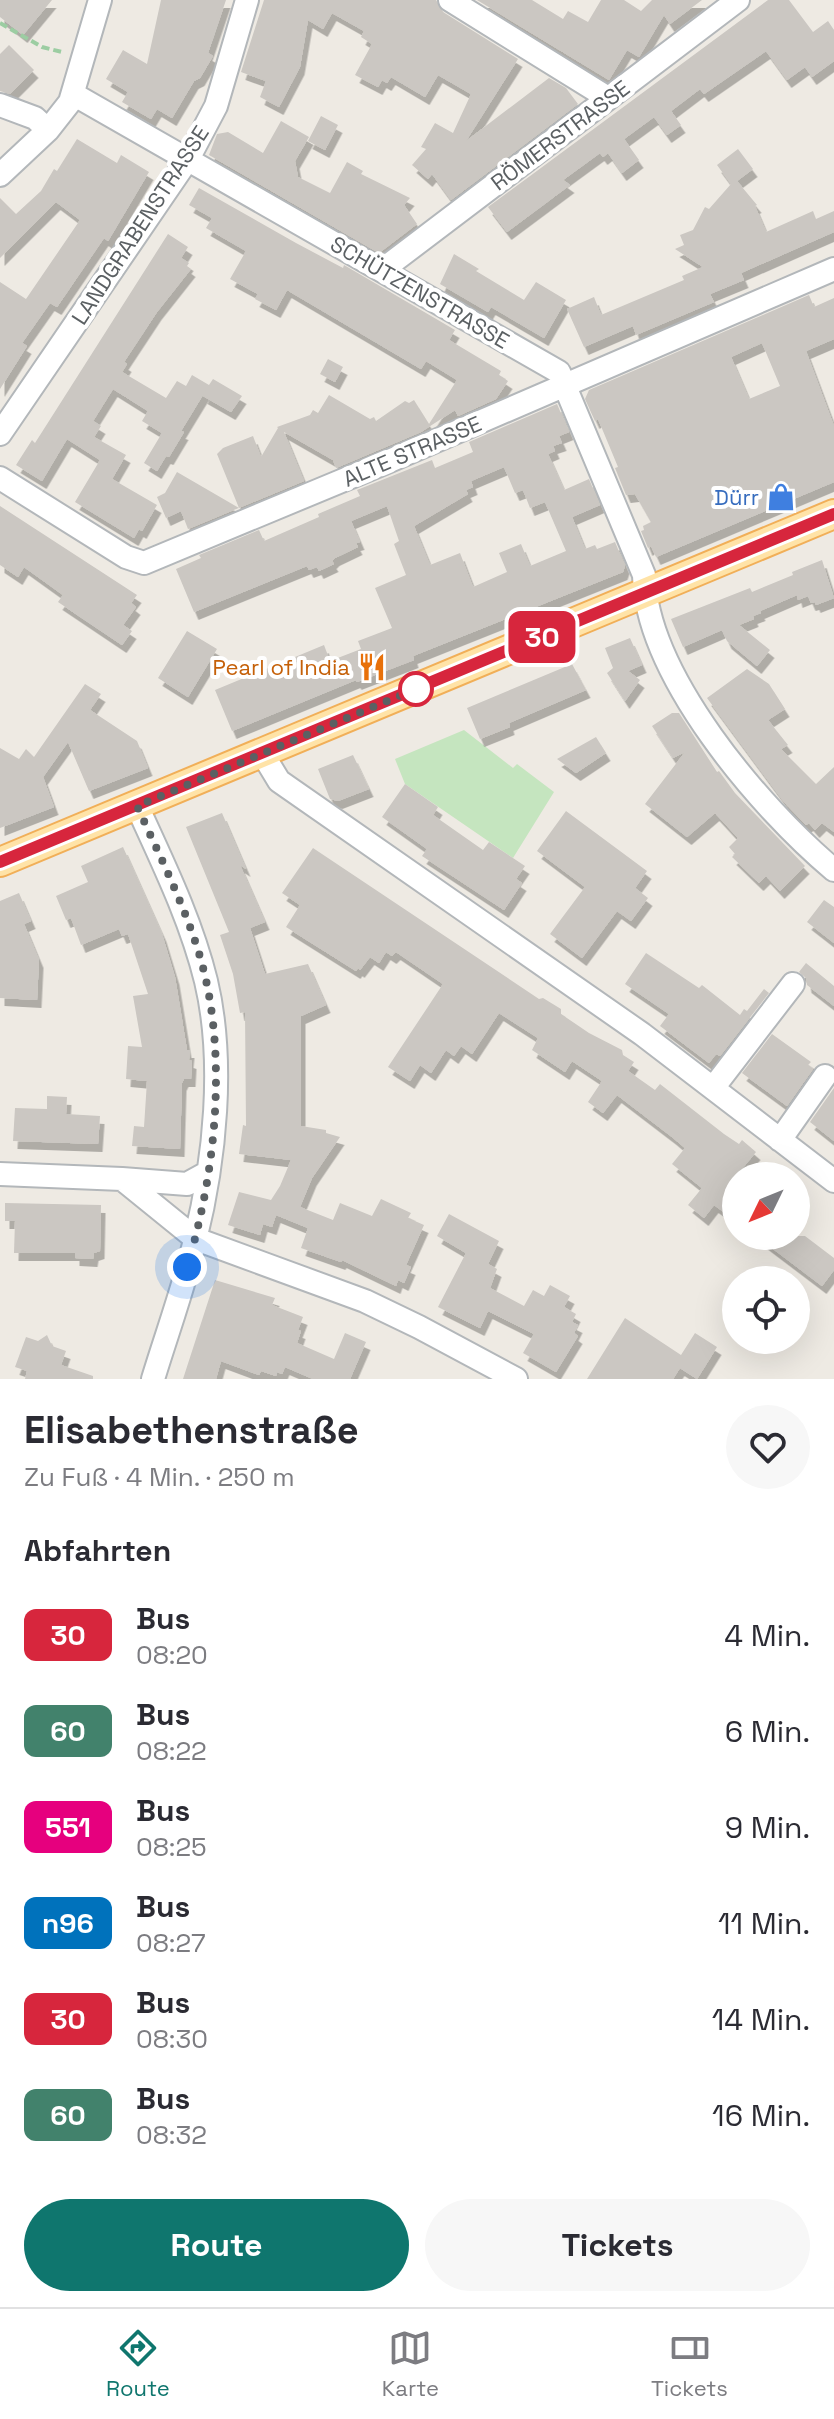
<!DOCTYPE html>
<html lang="de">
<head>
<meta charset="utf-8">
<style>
  body { margin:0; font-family:"Space Grotesk",sans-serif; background:#f7f7f7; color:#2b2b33; height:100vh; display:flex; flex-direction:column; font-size:30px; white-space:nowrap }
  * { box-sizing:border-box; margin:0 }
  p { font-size:26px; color:#7c7c81 }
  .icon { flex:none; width:44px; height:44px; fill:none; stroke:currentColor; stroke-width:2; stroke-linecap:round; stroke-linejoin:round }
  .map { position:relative; height:1379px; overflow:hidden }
  .details { display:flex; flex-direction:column; background:#fff; flex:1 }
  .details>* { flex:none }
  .badge { padding:0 16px; border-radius:12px; font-size:28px; line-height:52px }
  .needle { width:52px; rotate:227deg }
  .buttons { position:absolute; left:722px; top:1162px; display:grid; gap:16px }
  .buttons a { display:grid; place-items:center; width:88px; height:88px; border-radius:50%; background:#fff; box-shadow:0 8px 32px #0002; font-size:40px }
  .you { position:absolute; width:40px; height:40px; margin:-20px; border:6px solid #fff; border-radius:50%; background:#1a73e8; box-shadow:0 0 0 12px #1a73e833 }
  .map>.badge { position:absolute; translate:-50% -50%; box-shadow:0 0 0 4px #fff }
  h2 { padding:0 24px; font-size:30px; line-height:72px }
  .round { display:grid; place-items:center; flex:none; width:84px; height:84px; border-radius:42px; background:#f7f7f7 }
  .overview { display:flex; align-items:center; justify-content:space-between; height:136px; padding:0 24px }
  h1 { font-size:38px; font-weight:700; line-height:60px }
  .action { display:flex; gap:16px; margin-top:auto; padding:16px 24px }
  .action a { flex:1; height:92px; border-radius:48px; background:#0f766e; color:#fff; font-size:32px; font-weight:700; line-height:92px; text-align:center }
  .action a+a { background:#f7f7f7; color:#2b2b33 }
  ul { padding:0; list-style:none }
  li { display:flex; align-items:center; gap:24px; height:96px; padding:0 24px }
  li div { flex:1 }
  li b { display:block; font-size:30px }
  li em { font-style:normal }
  li .badge { min-width:88px; font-weight:700; text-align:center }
  .tab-bar { display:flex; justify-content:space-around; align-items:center; height:112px; border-top:2px solid #e1e1e2; background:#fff; font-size:22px; color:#7c7c81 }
  .tab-bar a { display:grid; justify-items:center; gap:4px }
  .tab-bar .active { color:#0f766e }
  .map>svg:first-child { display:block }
  .green { fill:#c5e5bf }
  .building { fill:#cbc7c2; fill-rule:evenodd; filter:url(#shadow) }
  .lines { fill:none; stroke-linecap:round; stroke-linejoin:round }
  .minor-casing { stroke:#b3b7ba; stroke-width:26 }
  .major-casing { stroke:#f1af58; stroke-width:32 }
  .path { stroke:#9ccda2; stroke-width:4; stroke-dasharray:8 4; stroke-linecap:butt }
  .minor { stroke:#fff; stroke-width:22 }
  .major { stroke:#ffe3a7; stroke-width:28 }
  .line-casing { stroke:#fff; stroke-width:18 }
  .line { stroke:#d7263d; stroke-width:12 }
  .walk { stroke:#5b6063; stroke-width:8; stroke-dasharray:0 14.4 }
  .stop-dot { fill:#fff; stroke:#d7263d; stroke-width:4 }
  .labels { text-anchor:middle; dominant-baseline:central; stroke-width:8; stroke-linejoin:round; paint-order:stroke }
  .street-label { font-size:22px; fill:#5b6063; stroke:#fff }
  .shop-label { font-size:22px; fill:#366cbe; stroke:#fff; text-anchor:end }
  .food-label { font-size:22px; fill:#c56008; stroke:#fff; text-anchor:end }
</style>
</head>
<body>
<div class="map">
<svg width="834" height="1379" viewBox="0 0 834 1379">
  <defs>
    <filter id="shadow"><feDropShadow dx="4.5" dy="8" stdDeviation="0" flood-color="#0004"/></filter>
  </defs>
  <rect width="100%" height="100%" fill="#eeeae3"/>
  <path class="green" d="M464,730L513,768L517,764L554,792L513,858L405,784L395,759Z"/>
  <path class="building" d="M0,0H52L23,35L0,17Z
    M161,0H226L208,53L213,56L200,78L194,81L172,118L157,109L151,119L122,102L128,92L106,79L123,50L147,64Z
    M264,0H436L443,12L518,59L466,141L549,78L566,88L578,104L451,200L432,174L428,179L412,165L426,149L421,147L435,123L453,133L471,94L438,75L425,97L391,77L387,83L382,80L378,87L355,75L372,44L361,37L364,31L332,13L323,29L308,20L300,67L279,107L260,97L266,81L241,72Z
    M477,0H532L563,19L568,11L588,22L601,0H624L641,11L652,0H702L670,24L664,15L639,57L627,50L609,80Z
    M768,0H789L813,32L828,21L834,30V61L812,77L805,67L787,80L766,51L704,94L700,89L671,111L681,125L667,135L654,117L624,139L639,160L622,173L608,153L603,157L600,153L563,180L570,185L507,232L488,207Z
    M9,45L34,70L10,94L0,91V54Z
    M321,116L338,125L325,150L308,141Z
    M281,121L309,137L295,161L298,177L330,193L347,162L363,171L361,174L410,198L404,205L417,224L379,253L209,155L217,134L228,132L263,153Z
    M77,139L117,163L121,155L149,172L108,241L104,238L57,307L50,303L22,343L27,346L0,389V282L26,299L80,220L56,202L0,258V198L16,214L41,191L54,169L57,171Z
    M738,149L753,169L737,181L757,205L755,206L766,232L813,211L816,219L834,211V232L741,273L744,280L710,294L714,302L636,335L633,326L584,347L567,309L594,297L601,315L684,280L682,276L703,267L675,249L684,245L680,235L693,230L705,207L709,209L731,184L717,165Z
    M199,188L296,243L343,268L344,265L455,330L449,340L501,371L499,375L508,381L496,399L458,416L455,410L421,432L336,468L333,460L284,432L304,481L188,529L181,511L166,518L157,497L165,493L177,472L239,508L217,454L223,448L253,436L261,457L278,428L277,427L310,415L313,410L318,413L329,395L370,419L374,417L376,421L405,401L409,403L414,400L429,424L457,380L426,361L421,369L287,290L276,310L255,299L258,294L230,279L246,251L206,228L212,218L189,205Z
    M168,234L188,247L181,258L189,263L187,266L191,269L157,312L124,362L127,364L122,372L166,398L177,381L186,386L192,375L209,385L213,379L242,396L231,412L203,396L206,390L181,431L184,432L169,457L166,456L157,471L144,463L162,433L142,421L148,411L113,389L93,421L101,426L94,437L126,455L112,479L157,505L142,531L139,529L134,538L75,502L100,460L67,439L42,481L16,465L32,440L35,443Z
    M454,254L479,269L476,271L524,300L536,282L566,300L544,338L491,307L488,312L440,284Z
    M809,295L814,307L834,298V339L806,351L834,426V482L656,557L651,546L648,548L641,531L644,530L643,526L651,522L635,494L626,495L615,468L618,467L598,419L595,421L585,399L589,390ZM762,343L780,386L749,399L731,357Z
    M328,359L343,367L335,382L320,374Z
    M557,404L569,432L559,436L562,443L553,446L555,451L548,454L564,490L589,479L600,505L572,517L585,549L595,545L597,549L615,542L625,566L623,572L413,656L414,660L357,682L356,680L232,731L215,690L324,645L330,661L361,649L358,641L392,628L375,588L406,575L394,544L399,541L387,506L351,521L360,542L356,543L358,547L335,558L332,561L334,564L319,571L317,567L309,570L307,566L194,612L176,569L201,558L199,555L259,530L264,541L319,517L318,514L360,496L357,490L432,460L435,468L473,452L469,442ZM504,467L515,493L523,490L530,508L545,502L566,551L530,566L521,544L499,553L507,572L473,587L460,553L430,565L414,526L468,494L466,490L473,487L471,481Z
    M0,506L137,595L131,603L136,607L123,625L132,631L122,645L58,602L63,595L24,567L18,577L0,565Z
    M822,560L834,598L816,605L815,602L811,603L808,596L798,600L797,595L760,611L761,613L753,616L754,619L739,625L770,650L757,666L727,641L722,630L683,647L671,619L750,588L752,592L793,575L792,572Z
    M187,631L217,649L188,697L158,678Z
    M630,638L642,665L628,671L640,680L625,701L607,673L613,668L605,648Z
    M572,664L586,690L509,723L510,727L480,739L467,708Z
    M747,669L769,684L785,709L768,720L788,745L781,749L816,784L834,767V832L822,823L815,830L809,823L806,825L784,802L707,698Z
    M85,684L101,694L90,710L137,741L148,768L89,791L68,742L43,777L54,807L0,828V748L19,759L26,749L34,757Z
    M672,713H679L717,772L719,771L735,793L805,866L780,891L766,876L759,883L732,857L735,854L729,847L738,838L715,813L687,837L645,804L685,752L673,758L652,726Z
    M596,737L606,753L576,773L557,759Z
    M353,755L369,789L338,801L330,799L318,769Z
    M405,784L438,807L433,815L483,850L489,842L525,866L516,879L522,883L504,910L422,856L427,849L382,817Z
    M566,811L647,871L635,888L648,898L631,921L617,911L582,958L550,934L585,887L537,851Z
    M222,813L246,869L240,865L265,922L250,928L265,974L308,964L326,1005L301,1016V1126L326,1130V1133L340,1137L312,1178L300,1207L333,1220L340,1203L372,1216L381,1199L411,1213L408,1218L424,1225L406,1265L411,1267L404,1283L398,1280L396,1286L342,1260L341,1262L301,1248L308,1228L276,1215L272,1227L263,1224L260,1235L228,1225L239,1192L271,1200L280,1186L291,1160L239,1154L243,1125L246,1126L245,1012L240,1013L233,974L220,935L229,932L186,827Z
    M123,847L162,934L175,977L187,1050H190L189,1060L192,1061L191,1079H184L182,1083L180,1149L132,1146L134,1126L144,1127L147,1081L126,1079L128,1046L142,1047L133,996L148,994L128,934L122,936L119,929L81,945L71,918L66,920L56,896L88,882L81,866Z
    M313,848L539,999L543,998L561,1009V1014L589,1033L622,1050L623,1055L634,1062L628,1071L655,1090L660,1084L724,1134L739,1144L742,1140L756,1152L736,1176V1221L714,1205L704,1218L688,1205L702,1188L672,1164L685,1148L672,1137L617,1095L603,1113L588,1102L602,1081L572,1061L565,1072L532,1050L538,1038L499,1013L472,1054L461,1046L454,1056L446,1050L431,1073L420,1065L410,1081L388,1067L443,984L396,952L392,956L386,952L379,963L370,957L360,970L358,968L356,971L286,927L300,905L282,893Z
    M19,893L31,921L24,924L39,960L37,1000L0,998V901Z
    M824,900L834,907V943L807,922Z
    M646,953L699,988L702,985L740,1015L744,1009L747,1011L764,989L769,993L720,1056L716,1054L709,1063L660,1026L669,1014L625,984Z
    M806,963L834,986V1006L807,985L806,978L799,972Z
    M772,1034L811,1062L808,1065L813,1069L787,1106L742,1073Z
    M834,1088V1141L810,1122Z
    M47,1096L67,1097L66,1114L100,1116L98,1144L13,1141L15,1108L47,1109Z
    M5,1203L101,1205L100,1251L94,1253L93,1259L75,1258V1253H14L15,1221H5Z
    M449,1214L499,1241L488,1264L497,1269L490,1288L524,1306L533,1290L544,1296L550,1285L570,1296L564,1307L576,1314L572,1322L578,1325L574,1333L578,1336L556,1372L523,1353L534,1334L488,1311L480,1328L438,1307L466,1253L437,1236Z
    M756,1236H805L834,1258V1270L822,1286Z
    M215,1280L275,1298L272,1305L303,1317L298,1330L301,1331L297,1343L334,1359L345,1333L366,1342L350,1379H313L285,1367L282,1374L277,1372L276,1376L261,1371L259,1375L221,1361L216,1379H183Z
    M625,1318L681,1355L695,1333L717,1347L697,1379L680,1368L673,1379H587Z
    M47,1335L52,1346L66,1351L61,1365L93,1376V1379H25L27,1371L15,1367L26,1337L38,1341Z"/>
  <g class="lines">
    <defs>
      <path id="minor" d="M450,0L608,98
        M73,94L559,372L644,575C646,675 760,808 834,870
        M0,105L35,118L48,130
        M0,175L48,130L70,102L100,0
        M382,270L738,0
        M0,434L188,159L216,106L247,0
        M0,478L126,557L144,563L387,462L834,269
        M262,753L279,781L642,1034L834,1181
        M137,806C163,863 191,920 206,981C225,1061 215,1160 195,1240C184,1287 167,1333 153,1379
        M713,1088L793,984
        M780,1140L825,1076
        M0,1174L122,1179L196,1239L365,1301L419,1327L516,1379
        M122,1179L187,1184L207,1173"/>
      <path id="major" d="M0,862L834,514"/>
    </defs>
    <use href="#minor" class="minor-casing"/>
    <use href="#major" class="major-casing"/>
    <path class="path" d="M0,23L42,47L62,52"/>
    <use href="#minor" class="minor"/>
    <use href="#major" class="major"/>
  </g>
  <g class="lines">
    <defs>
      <path id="line" d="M0,862L834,514"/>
    </defs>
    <use href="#line" class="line-casing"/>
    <use href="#line" class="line"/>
    <path class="walk" d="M187,1267C217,1169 229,1045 197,947C181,898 158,852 137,806L416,689"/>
  </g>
  <defs>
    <symbol id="shop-bare" viewBox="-9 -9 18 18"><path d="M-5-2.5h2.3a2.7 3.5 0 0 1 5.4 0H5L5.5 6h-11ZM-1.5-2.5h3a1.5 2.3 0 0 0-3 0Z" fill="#3f7fe0" stroke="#fff" stroke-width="2.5" paint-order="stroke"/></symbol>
    <symbol id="restaurant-bare" viewBox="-9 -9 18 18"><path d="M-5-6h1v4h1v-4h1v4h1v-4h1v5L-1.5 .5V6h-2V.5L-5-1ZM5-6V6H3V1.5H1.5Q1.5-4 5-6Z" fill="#e8710a" stroke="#fff" stroke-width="2.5" paint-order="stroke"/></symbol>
  </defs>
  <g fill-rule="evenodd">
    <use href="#shop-bare" x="761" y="477" width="40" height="40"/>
    <use href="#restaurant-bare" x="352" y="647" width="40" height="40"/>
  </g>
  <circle class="stop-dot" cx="416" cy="689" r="16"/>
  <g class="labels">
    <g class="street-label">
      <text transform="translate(560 135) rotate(-37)">RÖMERSTRASSE</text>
      <text transform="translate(140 225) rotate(-57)">LANDGRABENSTRASSE</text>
      <text transform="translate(420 292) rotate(30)">SCHÜTZENSTRASSE</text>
      <text transform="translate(412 451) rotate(-23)">ALTE STRASSE</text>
    </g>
    <g class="shop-label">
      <text x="759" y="497">Dürr</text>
    </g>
    <g class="food-label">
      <text x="350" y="667">Pearl of India</text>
    </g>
  </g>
</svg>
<div class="buttons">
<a><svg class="needle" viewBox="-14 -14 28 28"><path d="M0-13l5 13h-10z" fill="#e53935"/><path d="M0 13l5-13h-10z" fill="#7c7c81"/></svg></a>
<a><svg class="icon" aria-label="locate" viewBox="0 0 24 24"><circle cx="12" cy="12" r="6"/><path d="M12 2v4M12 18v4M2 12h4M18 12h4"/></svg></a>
</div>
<div class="you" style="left:187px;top:1267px"></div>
<b class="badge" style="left:542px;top:637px;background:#d7263d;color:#fff">30</b>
</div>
<section class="details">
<div class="overview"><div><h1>Elisabethenstraße</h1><p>Zu Fuß · 4 Min. · 250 m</p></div><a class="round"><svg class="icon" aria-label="heart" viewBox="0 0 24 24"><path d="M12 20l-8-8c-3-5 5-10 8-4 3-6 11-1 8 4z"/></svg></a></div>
<h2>Abfahrten</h2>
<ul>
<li><span class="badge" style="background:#d7263d;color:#fff">30</span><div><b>Bus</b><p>08:20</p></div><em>4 Min.</em></li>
<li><span class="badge" style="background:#42826c;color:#fff">60</span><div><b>Bus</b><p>08:22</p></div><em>6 Min.</em></li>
<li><span class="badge" style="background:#e6007e;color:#fff">551</span><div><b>Bus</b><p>08:25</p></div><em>9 Min.</em></li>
<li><span class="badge" style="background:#0072bc;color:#fff">n96</span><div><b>Bus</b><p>08:27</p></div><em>11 Min.</em></li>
<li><span class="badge" style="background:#d7263d;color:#fff">30</span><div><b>Bus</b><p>08:30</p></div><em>14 Min.</em></li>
<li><span class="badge" style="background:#42826c;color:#fff">60</span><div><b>Bus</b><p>08:32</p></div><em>16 Min.</em></li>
</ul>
<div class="action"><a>Route</a><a>Tickets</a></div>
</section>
<nav class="tab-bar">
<a class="active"><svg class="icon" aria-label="directions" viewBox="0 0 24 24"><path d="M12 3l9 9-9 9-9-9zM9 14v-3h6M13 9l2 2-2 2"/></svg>Route</a>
<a><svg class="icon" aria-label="map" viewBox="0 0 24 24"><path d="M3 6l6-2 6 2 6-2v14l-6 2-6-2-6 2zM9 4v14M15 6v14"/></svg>Karte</a>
<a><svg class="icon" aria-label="tickets" viewBox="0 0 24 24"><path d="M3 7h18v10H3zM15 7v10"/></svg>Tickets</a>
</nav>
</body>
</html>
